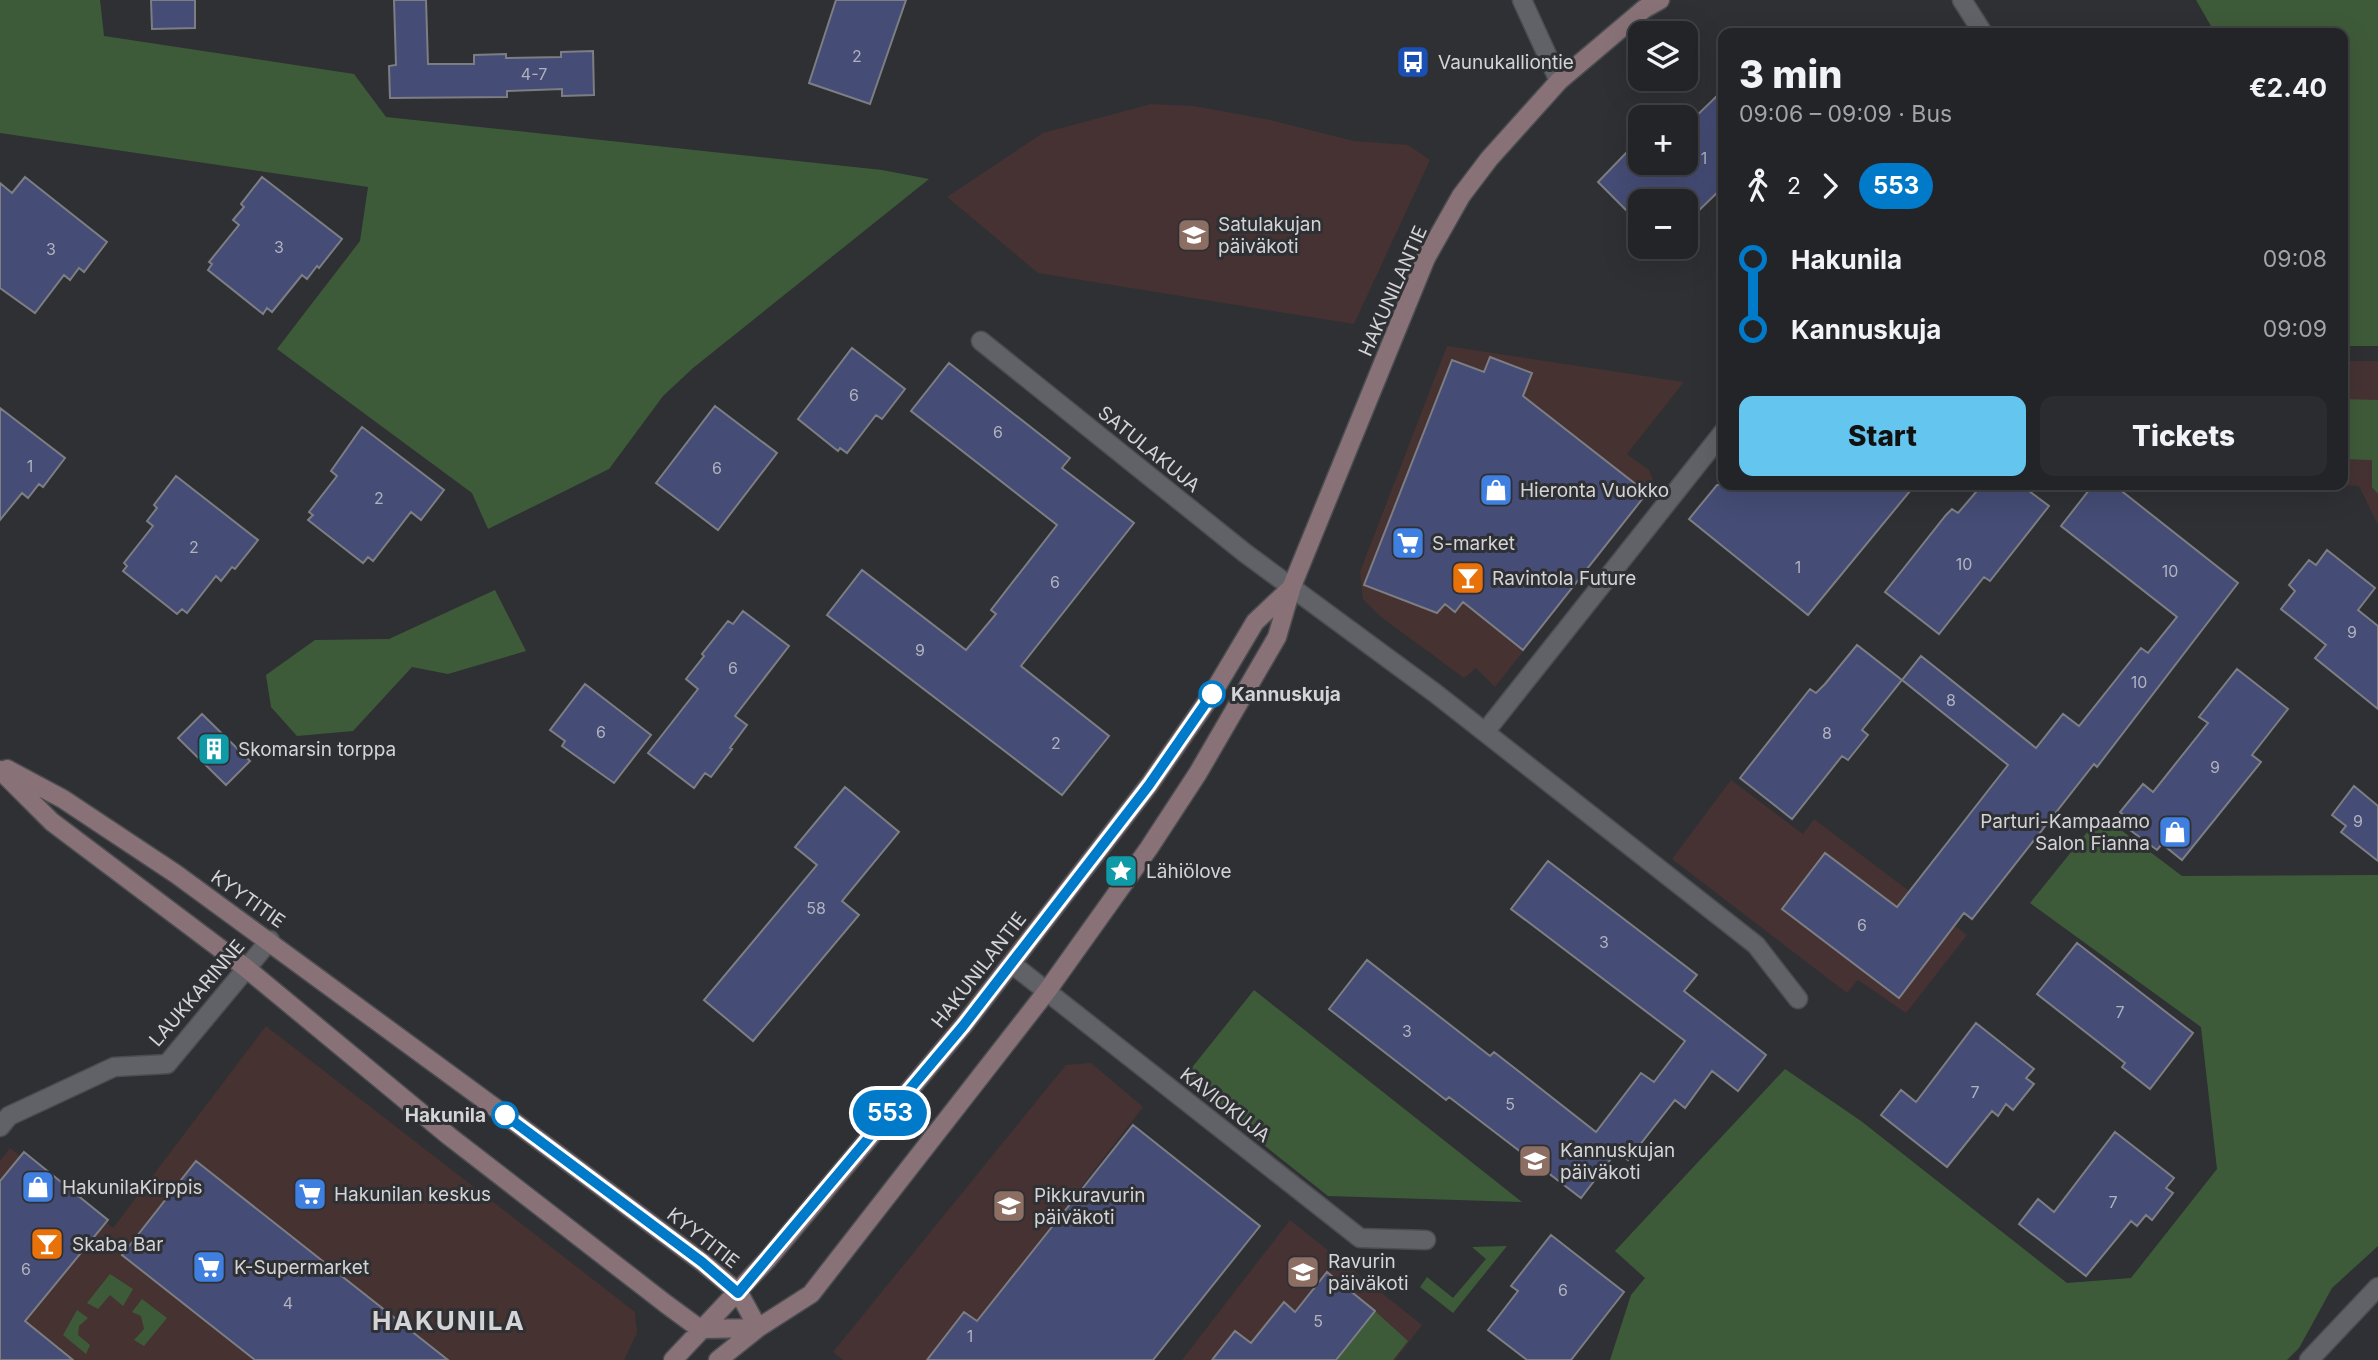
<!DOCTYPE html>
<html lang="en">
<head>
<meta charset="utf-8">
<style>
  body { margin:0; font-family:Inter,sans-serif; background:#2b2c2f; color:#f1f3f6; height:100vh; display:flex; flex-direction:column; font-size:26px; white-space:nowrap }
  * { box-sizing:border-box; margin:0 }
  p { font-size:23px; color:#a3a4a7 }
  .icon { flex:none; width:38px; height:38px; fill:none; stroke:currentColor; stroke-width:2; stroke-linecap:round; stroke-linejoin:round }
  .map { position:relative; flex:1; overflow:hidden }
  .sheet { position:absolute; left:1718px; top:28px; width:630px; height:462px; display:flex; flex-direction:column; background:#232427; border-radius:14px; box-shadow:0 7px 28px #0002,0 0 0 2px #404144 }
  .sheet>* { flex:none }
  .badge { padding:0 14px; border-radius:23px; font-size:24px; line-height:46px }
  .tools { position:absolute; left:1628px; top:21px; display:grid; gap:14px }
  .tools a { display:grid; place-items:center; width:70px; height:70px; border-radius:14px; background:#232427; box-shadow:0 7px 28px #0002,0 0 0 2px #404144; font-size:35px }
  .map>.badge { position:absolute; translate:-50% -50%; box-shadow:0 0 0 4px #fff }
  .legs { display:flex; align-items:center; gap:10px; height:77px; padding:0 21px; font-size:23px }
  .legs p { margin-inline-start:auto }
  .headline { display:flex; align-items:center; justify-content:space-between; height:119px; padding:0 21px }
  h1 { font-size:38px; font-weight:800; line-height:52px }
  .button { display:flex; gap:14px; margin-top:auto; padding:14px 21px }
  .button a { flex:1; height:80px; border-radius:14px; background:#64c5ee; color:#111; font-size:28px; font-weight:800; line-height:80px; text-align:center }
  .button a+a { background:#2b2c2f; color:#f1f3f6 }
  ul { padding:0 21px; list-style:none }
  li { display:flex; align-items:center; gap:24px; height:70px; font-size:26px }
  li i { display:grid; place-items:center; width:10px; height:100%; margin:0 9px; background:currentColor }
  li i::after { content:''; width:18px; height:18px; margin:-9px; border:5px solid; border-radius:50%; background:#232427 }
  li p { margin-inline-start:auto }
  li:first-child i { background:linear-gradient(#0000 50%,currentColor 0) }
  li:last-child i { background:linear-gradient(currentColor 50%,#0000 0) }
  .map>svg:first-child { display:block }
  .commercial { fill:#463230 }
  .education { fill:#463232 }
  .green { fill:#3e5b39 }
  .building { fill:#454c75; stroke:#7d7e83; stroke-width:2 }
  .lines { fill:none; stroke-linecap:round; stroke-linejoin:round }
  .street-casing { stroke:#4c4d50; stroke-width:21 }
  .secondary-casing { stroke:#4c4d50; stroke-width:21 }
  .street { stroke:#616267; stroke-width:18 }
  .secondary { stroke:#887278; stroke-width:18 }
  .line-1-casing { stroke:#fff; stroke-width:16 }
  .line-1 { stroke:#007ac9; stroke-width:10 }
  .stop-1-dot { fill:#fff; stroke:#007ac9; stroke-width:3.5 }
  .labels { text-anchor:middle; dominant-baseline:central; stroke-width:6; stroke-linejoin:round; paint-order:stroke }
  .number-label { font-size:16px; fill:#b0b2be }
  .poi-label { font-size:19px; fill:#d4d4d7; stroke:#2f3034; text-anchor:start }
  .street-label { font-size:19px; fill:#d4d4d7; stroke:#2f3034 }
  .stop-label { font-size:19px; font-weight:bold; fill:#d4d4d7; stroke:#2f3034; text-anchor:start }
  .district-label { font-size:26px; font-weight:bold; letter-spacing:2px; fill:#d4d4d7; stroke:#2f3034 }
</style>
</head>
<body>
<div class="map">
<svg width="2378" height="1360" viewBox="0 0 2378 1360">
  <rect width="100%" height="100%" fill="#2f3034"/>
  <path class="commercial" d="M1447,346L1684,382L1627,454L1649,470L1655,485L1495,687L1476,668L1464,678L1381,617L1363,599L1360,572Z
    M266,1026L635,1312L637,1333L624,1360H0V1161L10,1148L113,1228Z"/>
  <path class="education" d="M1151,104L1194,106L1270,120L1354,141L1408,145L1430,160L1354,324L1038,273L947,197L1043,133Z
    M2343,361H2378V525L2359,486L2343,485Z
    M1731,780L1803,834L1814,819L1967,935L1906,1013L1858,980L1847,993L1672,859Z
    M1091,1063L1143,1107L991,1304L1060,1360H843L833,1352L1066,1065Z
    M1290,1220L1422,1325L1395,1360H1182Z"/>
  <path class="green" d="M0,0H100L104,36L354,74L386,117L882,170L929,179L693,368L663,396L609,469L488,529L472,493L277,349L360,241L368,187L0,133Z
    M2196,0H2378V346H2343V33H2215Z
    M2343,399L2378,400V494L2372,487V460L2343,459Z
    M495,590L526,651L448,674L412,667L353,731L297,736L271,707L266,675L315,640L389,639Z
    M2101,815L2182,876L2378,875V1246L2332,1288L2299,1348L2287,1360H1610L1631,1295L1645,1278L1615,1251L1785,1069L1861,1121L2067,1283L2131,1278L2217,1169L2201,1027L2030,903Z
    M1254,990L1522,1202L1328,1196L1182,1080Z
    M1507,1246L1453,1313L1420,1287L1427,1277L1453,1298L1486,1259L1472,1247Z
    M110,1274L133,1289L123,1306L110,1295L98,1309L87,1303Z
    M142,1299L167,1318L144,1346L134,1340L144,1329L141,1316L132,1312Z
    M77,1310L88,1318L79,1326L78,1335L90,1345L86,1354L63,1335Z
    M1375,1311L1408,1341L1393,1360H1337Z"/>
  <path class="building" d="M151,0H195V28L152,29Z
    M394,0H426L428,64H474V55L506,54V58L561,57V52L593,51L594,95L562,96V89L507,91V97L390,98L389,66L396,65Z
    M836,0H906L870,104L809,83Z
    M1724,89V186L1685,224V201H1640V224L1598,182L1627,152L1637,163H1685V127Z
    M25,177L107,242L84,272L79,268L70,280L64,275L35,313L0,288V183L12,193Z
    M262,177L342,239L319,268L317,266L307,279L302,275L272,312L267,308L263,314L208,270L212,264L209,262L239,225L233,220L244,207L241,204Z
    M852,348L905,389L882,419L876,415L847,453L840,448L838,451L798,419Z
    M1490,357L1532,373L1523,396L1647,493L1523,650L1463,602L1455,612L1445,604L1437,613L1364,585L1452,360L1484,372Z
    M949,363L1070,458L1062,468L1134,523L1021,666L1109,736L1062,795L827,615L862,570L966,650L996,614L991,610L1057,525L911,411Z
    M715,406L777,453L718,530L656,483Z
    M0,408L65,458L43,487L39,484L28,498L22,493L0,520Z
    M362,427L444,490L421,520L411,512L373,561L368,557L363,563L308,520L313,515L309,512L337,476L331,471Z
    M176,476L258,540L235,569L232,567L221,581L216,576L187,613L182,609L177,614L123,571L127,566L124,563L153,526L147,521L157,508L154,505Z
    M1717,485H1915L1808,615L1689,519Z
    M1982,485H2021L2049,506L1990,581L1984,577L1939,634L1885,592L1946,515L1952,509L1958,513Z
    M2093,485H2114L2238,583L2097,767L2094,764L1972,919L1964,913L1899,998L1782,909L1825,853L1897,907L2008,765L1902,680L1862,730L1868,735L1848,760L1842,756L1792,819L1740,778L1810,689L1816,693L1825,684L1857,645L1902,680L1921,656L2036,748L2063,714L2079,726L2141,648L2148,653L2177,617L2061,526Z
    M2327,550L2375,588L2358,610L2378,626V709L2315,658L2326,645L2281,609L2295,591L2289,585L2309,560L2316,565Z
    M743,611L789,646L735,716L747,725L730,748L732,749L711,777L705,773L694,788L648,753L698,689L686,679L704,656L702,654L728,621L733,624Z
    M2237,669L2288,709L2252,755L2261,762L2182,860L2162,844L2157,850L2130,830L2135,824L2120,812L2143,784L2153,792L2208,723L2199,717Z
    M585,684L651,735L614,783L562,746L565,741L550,730Z
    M202,714L250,761L226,785L178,738Z
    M2354,786L2378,806V861L2341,832L2346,826L2332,815Z
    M845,787L899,832L842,901L859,915L753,1041L704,1000L817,865L795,847Z
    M1548,861L1697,975L1684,991L1766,1055L1738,1091L1712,1071L1685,1108L1675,1100L1628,1160L1617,1151L1581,1198L1449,1097L1446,1100L1329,1009L1367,960L1490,1056L1494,1052L1596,1132L1641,1073L1654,1082L1685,1041L1511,909Z
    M2077,943L2193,1033L2150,1089L2122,1067L2125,1063L2037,994Z
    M1976,1023L2034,1069L2026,1078L2034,1084L2013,1110L2006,1104L1998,1116L1992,1111L1947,1167L1881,1115L1901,1090L1916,1102Z
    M1133,1125L1260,1226L1153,1360H927L964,1312L977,1321Z
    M2115,1132L2174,1178L2166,1188L2173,1193L2152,1220L2146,1215L2137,1226L2131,1221L2086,1276L2019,1224L2038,1199L2054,1212Z
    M24,1152L108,1220L25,1321L73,1360H0V1181Z
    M196,1161L448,1360H255L122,1255Z
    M1551,1235L1624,1292L1571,1360H1527L1488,1330L1518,1291L1511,1286Z
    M1327,1272L1375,1311L1336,1360H1212L1235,1331L1251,1343L1284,1302L1295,1312Z"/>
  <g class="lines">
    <defs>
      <path id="street" d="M1522,0L1559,81
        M1962,0L1983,33
        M981,341L1245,553L1435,693L1756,945L1798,999
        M1485,732L1724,431
        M1012,964L1360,1238L1426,1240
        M0,1127L9,1116L114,1067L167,1064L270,940
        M2309,1360L2378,1287"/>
      <path id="secondary" d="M7,769L63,799L176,874L505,1115L702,1262L739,1293L758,1328
        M0,770L52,822L246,968L449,1136L666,1304L700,1329L758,1328
        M673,1360L768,1259L963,1026L1149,785L1211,696L1255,622L1290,589
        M718,1360L758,1328L811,1294L1047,991L1149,848L1198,773L1277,637L1292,586L1426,258L1461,196L1489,159L1559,81L1644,9L1660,0"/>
    </defs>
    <use href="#street" class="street-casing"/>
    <use href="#secondary" class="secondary-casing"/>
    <use href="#street" class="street"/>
    <use href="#secondary" class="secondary"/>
  </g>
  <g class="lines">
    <defs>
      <path id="line-1" d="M505,1115L702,1262L738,1293L963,1026L1149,785L1212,694"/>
    </defs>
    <use href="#line-1" class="line-1-casing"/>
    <use href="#line-1" class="line-1"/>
  </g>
  <defs>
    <symbol id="bus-square" viewBox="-11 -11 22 22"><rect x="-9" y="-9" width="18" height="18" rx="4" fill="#1a4fb4" stroke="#2f3034"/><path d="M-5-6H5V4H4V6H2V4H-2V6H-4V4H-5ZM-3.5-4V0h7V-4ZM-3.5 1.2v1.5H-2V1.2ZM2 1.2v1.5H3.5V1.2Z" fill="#fff"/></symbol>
    <symbol id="school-square" viewBox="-11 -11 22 22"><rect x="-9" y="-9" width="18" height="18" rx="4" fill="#8d6e63" stroke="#2f3034"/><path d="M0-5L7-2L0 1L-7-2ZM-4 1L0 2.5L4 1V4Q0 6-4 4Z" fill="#fff"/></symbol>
    <symbol id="shop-square" viewBox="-11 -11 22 22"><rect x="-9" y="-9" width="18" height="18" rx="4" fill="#3f7fe0" stroke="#2f3034"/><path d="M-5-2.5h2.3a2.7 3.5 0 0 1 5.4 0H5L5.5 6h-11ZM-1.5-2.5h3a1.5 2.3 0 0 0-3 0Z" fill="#fff"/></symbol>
    <symbol id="supermarket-square" viewBox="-11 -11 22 22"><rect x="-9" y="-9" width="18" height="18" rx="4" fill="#3f7fe0" stroke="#2f3034"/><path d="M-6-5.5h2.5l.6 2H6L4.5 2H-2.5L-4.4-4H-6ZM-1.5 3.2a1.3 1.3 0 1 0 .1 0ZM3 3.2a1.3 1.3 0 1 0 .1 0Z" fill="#fff"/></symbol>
    <symbol id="bar-square" viewBox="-11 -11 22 22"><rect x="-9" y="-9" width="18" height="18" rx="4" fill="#e8710a" stroke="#2f3034"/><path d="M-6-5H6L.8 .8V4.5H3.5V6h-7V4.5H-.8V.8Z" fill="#fff"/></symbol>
    <symbol id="building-square" viewBox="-11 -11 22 22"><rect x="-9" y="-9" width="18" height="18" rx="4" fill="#0f9aa8" stroke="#2f3034"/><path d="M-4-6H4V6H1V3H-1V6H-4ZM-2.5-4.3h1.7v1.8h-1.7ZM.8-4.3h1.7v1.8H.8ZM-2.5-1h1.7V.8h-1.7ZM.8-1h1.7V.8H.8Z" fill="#fff"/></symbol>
    <symbol id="sight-square" viewBox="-11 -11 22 22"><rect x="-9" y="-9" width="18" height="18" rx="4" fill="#0f9aa8" stroke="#2f3034"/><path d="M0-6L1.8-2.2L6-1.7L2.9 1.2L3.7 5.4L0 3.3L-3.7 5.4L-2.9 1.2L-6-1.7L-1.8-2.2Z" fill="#fff"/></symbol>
  </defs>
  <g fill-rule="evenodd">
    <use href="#bus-square" x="1394" y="43" width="38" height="38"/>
    <use href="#school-square" x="1175" y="216" width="38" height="38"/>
    <use href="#shop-square" x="1477" y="471" width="38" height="38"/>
    <use href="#supermarket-square" x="1389" y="524" width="38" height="38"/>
    <use href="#bar-square" x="1449" y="559" width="38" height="38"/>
    <use href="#building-square" x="195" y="730" width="38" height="38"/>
    <use href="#shop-square" x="2156" y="813" width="38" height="38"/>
    <use href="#sight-square" x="1102" y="852" width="38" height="38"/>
    <use href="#school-square" x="1516" y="1142" width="38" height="38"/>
    <use href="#shop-square" x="19" y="1168" width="38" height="38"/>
    <use href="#supermarket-square" x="291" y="1175" width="38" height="38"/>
    <use href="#school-square" x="990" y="1187" width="38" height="38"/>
    <use href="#bar-square" x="28" y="1225" width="38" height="38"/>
    <use href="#supermarket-square" x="190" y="1248" width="38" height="38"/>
    <use href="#school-square" x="1284" y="1253" width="38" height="38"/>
  </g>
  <g class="stop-1-dot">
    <circle cx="1212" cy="694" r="12"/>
    <circle cx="505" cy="1115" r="12"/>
  </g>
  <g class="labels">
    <g class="number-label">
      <text x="857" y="56">2</text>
      <text x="534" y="74">4-7</text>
      <text x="1704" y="158">1</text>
      <text x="279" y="247">3</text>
      <text x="51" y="249">3</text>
      <text x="854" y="395">6</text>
      <text x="998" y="432">6</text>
      <text x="30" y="466">1</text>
      <text x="717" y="468">6</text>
      <text x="379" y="498">2</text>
      <text x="194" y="547">2</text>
      <text x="1964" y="564">10</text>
      <text x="1798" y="567">1</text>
      <text x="2170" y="571">10</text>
      <text x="1055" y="582">6</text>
      <text x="2352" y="632">9</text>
      <text x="920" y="650">9</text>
      <text x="733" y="668">6</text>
      <text x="2139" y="682">10</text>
      <text x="1951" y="700">8</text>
      <text x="601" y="732">6</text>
      <text x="1827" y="733">8</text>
      <text x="1056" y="743">2</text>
      <text x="2215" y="767">9</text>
      <text x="2358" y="821">9</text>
      <text x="816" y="908">58</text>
      <text x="1862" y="925">6</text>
      <text x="1604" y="942">3</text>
      <text x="2120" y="1012">7</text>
      <text x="1407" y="1031">3</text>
      <text x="1975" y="1092">7</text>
      <text x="1510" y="1104">5</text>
      <text x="2113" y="1202">7</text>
      <text x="26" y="1269">6</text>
      <text x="1563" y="1290">6</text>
      <text x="288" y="1303">4</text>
      <text x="1318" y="1321">5</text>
      <text x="970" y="1336">1</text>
    </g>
    <g class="poi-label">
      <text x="1438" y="62">Vaunukalliontie</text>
      <text x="1218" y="224">Satulakujan<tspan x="1218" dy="22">päiväkoti</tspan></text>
      <text x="1520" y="490">Hieronta Vuokko</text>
      <text x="1432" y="543">S-market</text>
      <text x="1492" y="578">Ravintola Future</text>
      <text x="238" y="749">Skomarsin torppa</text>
      <text x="2150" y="821" text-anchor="end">Parturi-Kampaamo<tspan x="2150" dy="22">Salon Fianna</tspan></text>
      <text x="1146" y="871">Lähiölove</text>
      <text x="1560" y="1150">Kannuskujan<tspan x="1560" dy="22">päiväkoti</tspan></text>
      <text x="62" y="1187">HakunilaKirppis</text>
      <text x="334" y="1194">Hakunilan keskus</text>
      <text x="1034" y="1195">Pikkuravurin<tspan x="1034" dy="22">päiväkoti</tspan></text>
      <text x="72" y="1244">Skaba Bar</text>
      <text x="1328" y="1261">Ravurin<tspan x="1328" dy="22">päiväkoti</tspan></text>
      <text x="234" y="1267">K-Supermarket</text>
    </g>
    <g class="street-label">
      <text transform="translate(1393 291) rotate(-66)">HAKUNILANTIE</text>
      <text transform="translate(1149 449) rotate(39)">SATULAKUJA</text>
      <text transform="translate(248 899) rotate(35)">KYYTITIE</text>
      <text transform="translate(979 970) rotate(-52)">HAKUNILANTIE</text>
      <text transform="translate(197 993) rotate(-49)">LAUKKARINNE</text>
      <text transform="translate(1225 1105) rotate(38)">KAVIOKUJA</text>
      <text transform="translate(703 1238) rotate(38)">KYYTITIE</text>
    </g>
    <g class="stop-label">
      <text x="1231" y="694">Kannuskuja</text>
      <text x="486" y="1115" text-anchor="end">Hakunila</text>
    </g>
    <g class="district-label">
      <text x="449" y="1320">HAKUNILA</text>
    </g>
  </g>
</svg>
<div class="tools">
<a><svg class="icon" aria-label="layers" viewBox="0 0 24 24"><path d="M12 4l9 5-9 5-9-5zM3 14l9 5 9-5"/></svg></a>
<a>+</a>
<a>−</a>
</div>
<b class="badge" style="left:890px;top:1113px;background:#007ac9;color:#fff">553</b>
<section class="sheet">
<div class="headline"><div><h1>3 min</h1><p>09:06 – 09:09 · Bus</p></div><b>€2.40</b></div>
<div class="legs"><svg class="icon" aria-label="walk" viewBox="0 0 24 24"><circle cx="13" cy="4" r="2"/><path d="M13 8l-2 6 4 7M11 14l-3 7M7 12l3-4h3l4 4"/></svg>2<svg class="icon" aria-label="forward" viewBox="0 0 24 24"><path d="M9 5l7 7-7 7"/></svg><b class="badge" style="background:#007ac9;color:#fff">553</b></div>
<ul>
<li><i style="color:#007ac9"></i><b>Hakunila</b><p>09:08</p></li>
<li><i style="color:#007ac9"></i><b>Kannuskuja</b><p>09:09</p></li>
</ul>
<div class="button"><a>Start</a><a>Tickets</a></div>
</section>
</div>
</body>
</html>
